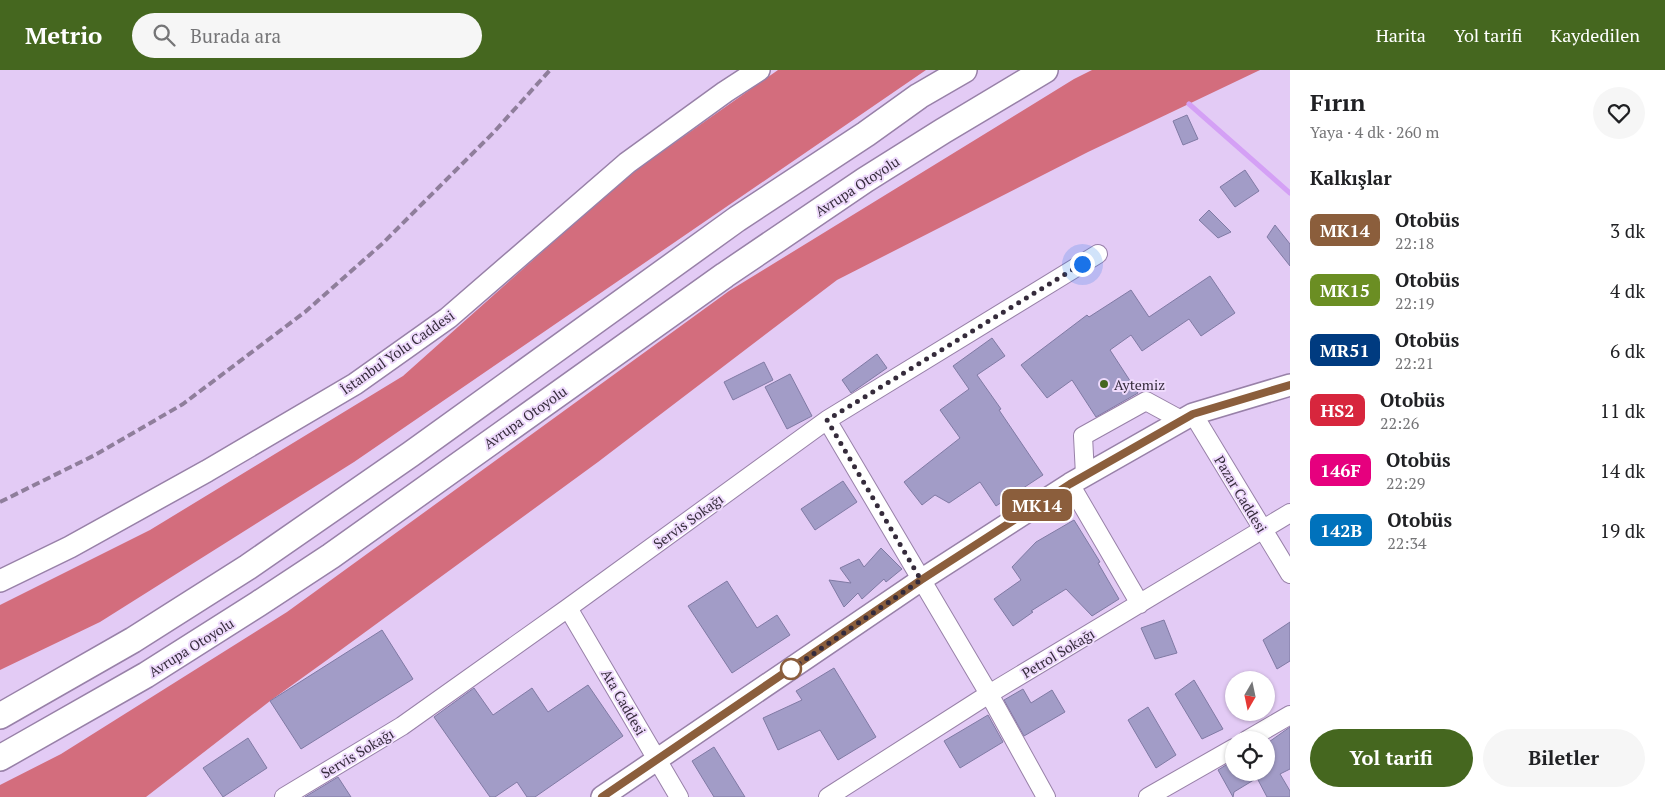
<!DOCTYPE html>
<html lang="tr">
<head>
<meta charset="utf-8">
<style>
  body { margin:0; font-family:"PT Serif",serif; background:#f6f6f6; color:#202124; height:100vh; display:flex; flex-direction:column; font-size:19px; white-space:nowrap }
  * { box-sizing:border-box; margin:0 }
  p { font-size:16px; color:#757577 }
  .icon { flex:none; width:28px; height:28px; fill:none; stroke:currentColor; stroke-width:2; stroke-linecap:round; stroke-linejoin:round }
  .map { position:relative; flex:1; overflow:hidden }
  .side { display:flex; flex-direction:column; background:#fff; width:375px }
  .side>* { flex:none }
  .badge { padding:0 10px; border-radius:8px; font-size:18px; line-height:32px }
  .needle { width:32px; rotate:189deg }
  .tools { position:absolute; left:1225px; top:601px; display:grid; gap:10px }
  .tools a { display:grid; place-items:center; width:50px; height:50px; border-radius:50%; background:#fff; box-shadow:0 1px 4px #0004; font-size:25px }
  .you { position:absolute; width:25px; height:25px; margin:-12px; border:4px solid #fff; border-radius:50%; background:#1a73e8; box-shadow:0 0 0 8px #1a73e833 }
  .map>.badge { position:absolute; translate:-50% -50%; box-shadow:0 0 0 2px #fff }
  h2 { padding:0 20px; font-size:19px; line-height:45px }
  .round { display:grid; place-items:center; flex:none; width:52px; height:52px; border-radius:26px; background:#f6f6f6 }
  .head { display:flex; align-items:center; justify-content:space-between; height:85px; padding:0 20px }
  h1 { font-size:24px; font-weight:600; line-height:38px }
  .cta { display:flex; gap:10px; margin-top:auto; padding:10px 20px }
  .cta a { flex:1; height:58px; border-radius:30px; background:#45671f; color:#fff; font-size:20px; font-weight:600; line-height:58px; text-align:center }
  .cta a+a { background:#f6f6f6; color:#202124 }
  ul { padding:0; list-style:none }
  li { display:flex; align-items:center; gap:15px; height:60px; padding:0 20px }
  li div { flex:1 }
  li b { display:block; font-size:19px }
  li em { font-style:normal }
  li .badge { min-width:55px; font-weight:700; text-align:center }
  header { display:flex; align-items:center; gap:30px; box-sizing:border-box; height:70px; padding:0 25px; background:#45671f; color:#fff }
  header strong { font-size:24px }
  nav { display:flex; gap:28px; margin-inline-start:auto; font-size:18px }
  .search { width:350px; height:45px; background:#f6f6f6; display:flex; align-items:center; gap:12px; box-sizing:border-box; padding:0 18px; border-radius:28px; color:#757577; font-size:19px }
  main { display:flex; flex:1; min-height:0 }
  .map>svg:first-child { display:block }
  .forest { fill:#d36d7d }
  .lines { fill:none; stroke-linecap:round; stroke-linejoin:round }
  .stream { stroke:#d4a0f5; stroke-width:5 }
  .building { fill:#a29cc7; stroke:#807aa4 }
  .minor-casing { stroke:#9881a8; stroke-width:20 }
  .major-casing { stroke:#9881a8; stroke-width:24 }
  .highway-casing { stroke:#9881a8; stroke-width:28 }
  .minor { stroke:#fff; stroke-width:18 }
  .major { stroke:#fff; stroke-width:21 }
  .highway { stroke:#fff; stroke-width:25 }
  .rail { stroke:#8f7e9b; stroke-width:4; stroke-dasharray:8 4; stroke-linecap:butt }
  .line-casing { stroke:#fff; stroke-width:11 }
  .line { stroke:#8b5e3c; stroke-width:8 }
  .walk { stroke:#352b3b; stroke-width:5; stroke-dasharray:0 9 }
  .poi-dot { fill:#45671f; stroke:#eedafc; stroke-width:2 }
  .stop-dot { fill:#fff; stroke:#8b5e3c; stroke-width:2.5 }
  .labels { text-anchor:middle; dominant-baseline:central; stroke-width:4; stroke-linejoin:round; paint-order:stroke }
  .street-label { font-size:14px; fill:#352b3b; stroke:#eedafc }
  .poi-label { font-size:14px; fill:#352b3b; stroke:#eedafc; text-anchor:start }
</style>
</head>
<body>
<header>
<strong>Metrio</strong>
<div class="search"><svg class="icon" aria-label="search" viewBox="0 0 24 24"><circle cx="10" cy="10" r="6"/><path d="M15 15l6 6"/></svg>Burada ara</div>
<nav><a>Harita</a><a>Yol tarifi</a><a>Kaydedilen</a></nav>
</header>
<main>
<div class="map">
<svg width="1290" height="727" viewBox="0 0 1290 727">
  <rect width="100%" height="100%" fill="#e3cbf5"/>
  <path class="forest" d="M778,0H926L354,392L100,552L0,600V535L150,460L403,306L626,107Z
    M1092,0H1260L1088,82L837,210L598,392L327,590L270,631L146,727H0V715L61,684L287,542L729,221L1074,9Z"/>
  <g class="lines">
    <path class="stream" d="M1189,34L1290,123"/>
  </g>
  <path class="building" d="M1187,45L1198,69L1183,75L1173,51Z
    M1245,100L1259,121L1235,137L1220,117Z
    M1209,140L1231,162L1218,168L1199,150Z
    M1275,155L1290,174V196L1267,167Z
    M1210,206L1235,243L1201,266L1189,249L1142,281L1131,265L1110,280L1138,323L1096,347L1072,310L1047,328L1021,295L1087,245L1089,247L1131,220L1149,247Z
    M992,268L1005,286L977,305L1001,339L999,340L1043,405L996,436L980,412L949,433L935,425L922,435L904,412L960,368L940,340L969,319L953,296Z
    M877,284L887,298L851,323L842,310Z
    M764,292L773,310L733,330L724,312Z
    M790,304L812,346L787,359L765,317Z
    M843,411L857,432L815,460L801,439Z
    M1074,450L1100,492L1098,493L1119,529L1092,546L1066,519L1031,541L1033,542L1013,556L994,529L1021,510L1012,497L1036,472Z
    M881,478L902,499L886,512L884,509L862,529L858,523L844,537L829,510L851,513L840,498L859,489L864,497Z
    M727,511L757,558L777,545L790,565L732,603L688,536Z
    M1164,550L1177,583L1155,589L1141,558Z
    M1290,552V591L1277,599L1263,570Z
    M382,560L413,609L301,679L270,631Z
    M834,598L876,667L838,690L820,660L778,680L763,648L802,630L796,621Z
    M1194,610L1223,659L1202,669L1175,624Z
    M588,615L623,666L535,727H527L517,712L495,727H490L434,647L474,618L493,645L532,618L548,642Z
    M1023,619L1031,633L1052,620L1065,642L1024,666L1004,630Z
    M1148,637L1176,685L1156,698L1128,650Z
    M988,645L1003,672L960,698L944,671Z
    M1290,657V699L1280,704L1290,721V727H1267L1257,708L1234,722L1233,727L1218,700L1234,690V702H1266V674Z
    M248,668L267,698L223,727L203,698Z
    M714,677L745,727H714L692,691Z
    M338,707L351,727H305Z"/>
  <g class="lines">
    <defs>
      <path id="minor" d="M1193,344L1290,504
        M827,350L989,624L1046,727
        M1085,405L1083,366L1146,331L1181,350
        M1070,414L1140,534
        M568,538L679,727
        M1247,670L1290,645
        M284,727L402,656L568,538L827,350L1098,184
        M828,727L989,624L1290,443
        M1148,727L1234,678"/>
      <path id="major" d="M0,511L70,477L207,401L355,314L448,248L627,93L725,22L759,0
        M602,727L921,510L1070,414L1193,344L1290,315"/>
      <path id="highway" d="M0,646L133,570L248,497L411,384L737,149L866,64L919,26L964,0
        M0,688L146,605L258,534L331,486L725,205L865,110L943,61L1045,0"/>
    </defs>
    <use href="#minor" class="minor-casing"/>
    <use href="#major" class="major-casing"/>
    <use href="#highway" class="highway-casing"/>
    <use href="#minor" class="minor"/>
    <use href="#major" class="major"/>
    <use href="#highway" class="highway"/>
    <path class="rail" d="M0,432L95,385L183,334L305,242L383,173L494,62L550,0"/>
  </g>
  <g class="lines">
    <defs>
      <path id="line" d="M602,727L921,510L1070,414L1193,344L1290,315"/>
    </defs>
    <use href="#line" class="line-casing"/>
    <use href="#line" class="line"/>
    <path class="walk" d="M791,599L784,604L921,510L827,350L1082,194"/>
  </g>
  <circle class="poi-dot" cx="1104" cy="314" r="5"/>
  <circle class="stop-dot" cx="791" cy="599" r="10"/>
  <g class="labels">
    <g class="street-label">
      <text transform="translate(857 116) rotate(-33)">Avrupa Otoyolu</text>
      <text transform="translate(397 282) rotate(-35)">İstanbul Yolu Caddesi</text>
      <text transform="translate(525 347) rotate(-35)">Avrupa Otoyolu</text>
      <text transform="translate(1241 424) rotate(59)">Pazar Caddesi</text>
      <text transform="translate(688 451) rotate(-36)">Servis Sokağı</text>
      <text transform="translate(191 577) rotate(-32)">Avrupa Otoyolu</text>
      <text transform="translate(1058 583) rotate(-31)">Petrol Sokağı</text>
      <text transform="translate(624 632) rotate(60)">Ata Caddesi</text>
      <text transform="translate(357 683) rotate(-31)">Servis Sokağı</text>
    </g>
    <g class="poi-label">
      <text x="1114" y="314">Aytemiz</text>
    </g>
  </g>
</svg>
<div class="tools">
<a><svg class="needle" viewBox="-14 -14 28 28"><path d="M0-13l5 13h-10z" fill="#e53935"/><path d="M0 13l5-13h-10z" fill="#757577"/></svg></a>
<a><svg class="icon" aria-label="locate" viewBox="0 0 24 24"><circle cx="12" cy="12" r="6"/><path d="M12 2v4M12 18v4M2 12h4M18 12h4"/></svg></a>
</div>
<div class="you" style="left:1082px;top:194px"></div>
<b class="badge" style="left:1037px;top:435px;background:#8b5e3c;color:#fff">MK14</b>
</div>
<section class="side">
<div class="head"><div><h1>Fırın</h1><p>Yaya · 4 dk · 260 m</p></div><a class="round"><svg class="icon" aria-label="heart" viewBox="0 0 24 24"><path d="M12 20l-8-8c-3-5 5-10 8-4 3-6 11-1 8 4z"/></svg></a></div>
<h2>Kalkışlar</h2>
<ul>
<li><span class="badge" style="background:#8b5e3c;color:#fff">MK14</span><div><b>Otobüs</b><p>22:18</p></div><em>3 dk</em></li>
<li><span class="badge" style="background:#6b8e23;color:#fff">MK15</span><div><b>Otobüs</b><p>22:19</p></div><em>4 dk</em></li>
<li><span class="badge" style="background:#003b80;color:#fff">MR51</span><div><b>Otobüs</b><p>22:21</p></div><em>6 dk</em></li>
<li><span class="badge" style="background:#d7263d;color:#fff">HS2</span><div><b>Otobüs</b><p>22:26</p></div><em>11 dk</em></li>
<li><span class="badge" style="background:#e6007e;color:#fff">146F</span><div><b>Otobüs</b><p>22:29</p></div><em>14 dk</em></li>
<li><span class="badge" style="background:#0072bc;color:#fff">142B</span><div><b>Otobüs</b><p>22:34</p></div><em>19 dk</em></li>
</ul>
<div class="cta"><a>Yol tarifi</a><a>Biletler</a></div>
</section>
</main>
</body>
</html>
